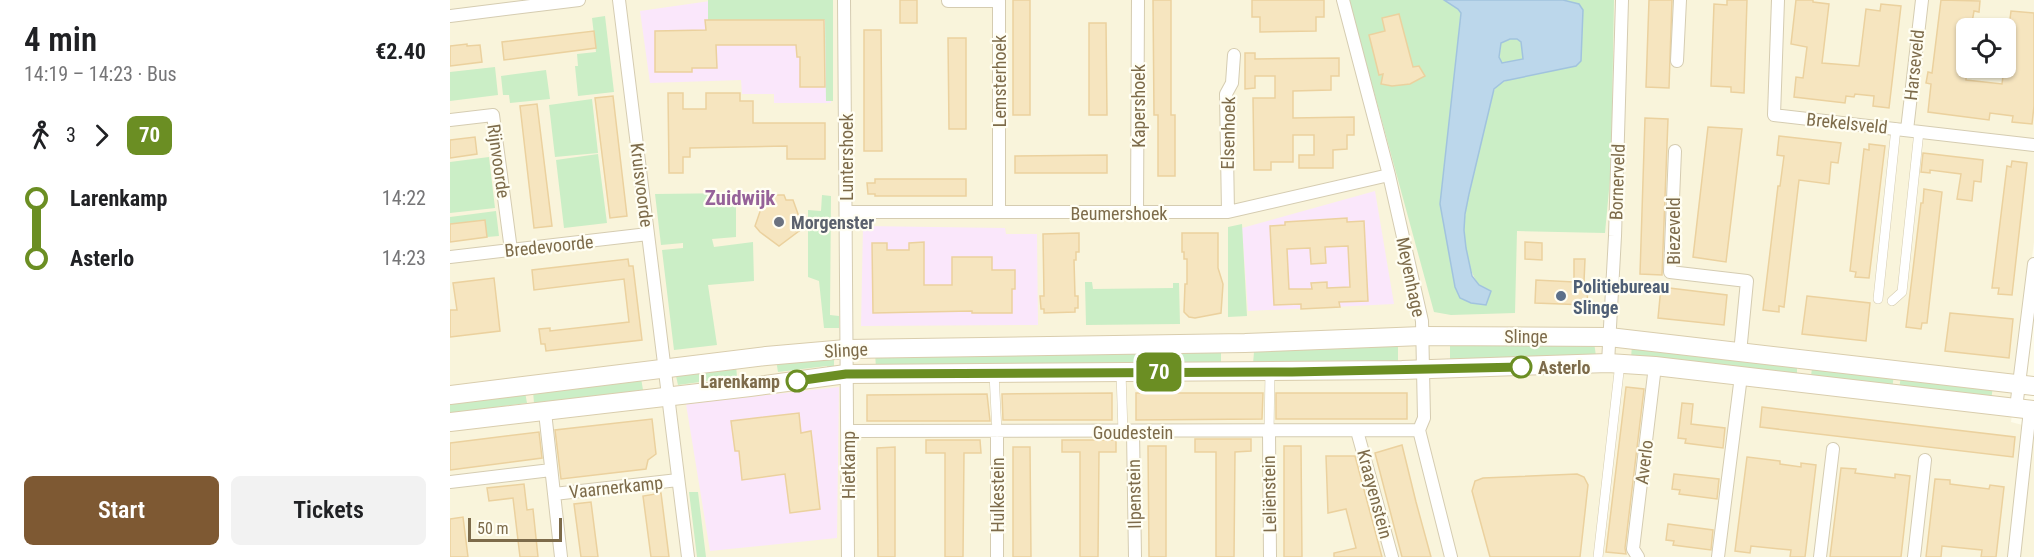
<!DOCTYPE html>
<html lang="en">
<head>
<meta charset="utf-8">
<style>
  body { margin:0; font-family:"Roboto Condensed",sans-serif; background:#f2f2f2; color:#202124; height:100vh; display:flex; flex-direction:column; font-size:22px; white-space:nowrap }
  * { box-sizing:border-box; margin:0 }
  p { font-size:20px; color:#757577 }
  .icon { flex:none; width:33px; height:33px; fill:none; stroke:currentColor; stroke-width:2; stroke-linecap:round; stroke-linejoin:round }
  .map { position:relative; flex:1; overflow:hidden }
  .sheet { display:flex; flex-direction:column; background:#fff; width:450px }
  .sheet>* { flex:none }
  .badge { padding:0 12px; border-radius:9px; font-size:21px; line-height:39px }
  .tools { position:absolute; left:1506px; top:18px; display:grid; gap:12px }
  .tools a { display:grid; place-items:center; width:60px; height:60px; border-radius:9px; background:#fff; box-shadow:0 2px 4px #0004; font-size:30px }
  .scale { position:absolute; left:18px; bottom:15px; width:94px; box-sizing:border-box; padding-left:6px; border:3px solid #7d6b4a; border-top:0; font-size:16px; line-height:21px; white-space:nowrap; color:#7d6b4a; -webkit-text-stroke:4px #fffef3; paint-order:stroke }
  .map>.badge { position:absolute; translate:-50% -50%; box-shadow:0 0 0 3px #fff }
  .legs { display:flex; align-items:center; gap:9px; height:66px; padding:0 24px; font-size:20px }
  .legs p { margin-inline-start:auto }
  .head { display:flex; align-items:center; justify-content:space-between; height:102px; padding:0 24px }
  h1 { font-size:33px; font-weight:600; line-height:45px }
  .button { display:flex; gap:12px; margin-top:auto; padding:12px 24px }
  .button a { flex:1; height:69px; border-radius:9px; background:#7e5933; color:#fff; font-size:24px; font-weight:600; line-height:69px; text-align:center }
  .button a+a { background:#f2f2f2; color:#202124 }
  ul { padding:0 24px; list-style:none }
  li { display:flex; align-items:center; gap:21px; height:60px; font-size:22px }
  li i { display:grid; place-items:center; width:9px; height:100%; margin:0 8px; background:currentColor }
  li i::after { content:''; width:15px; height:15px; margin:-8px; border:4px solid; border-radius:50%; background:#fff }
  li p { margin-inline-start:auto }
  li:first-child i { background:linear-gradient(#0000 50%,currentColor 0) }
  li:last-child i { background:linear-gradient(currentColor 50%,#0000 0) }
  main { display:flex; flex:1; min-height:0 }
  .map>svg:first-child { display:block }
  .residential { fill:#f9f4db; fill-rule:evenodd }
  .education { fill:#fae7fb }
  .green { fill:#cbeec6 }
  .water { fill:#bcd7eb; stroke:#a1c3de; stroke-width:1.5; fill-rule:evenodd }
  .building { fill:#f6e5bf; stroke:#ebd19e; stroke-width:1.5; fill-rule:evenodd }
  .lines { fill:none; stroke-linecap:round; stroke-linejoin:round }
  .pedestrian-casing { stroke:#d5ccb1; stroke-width:10 }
  .minor-casing { stroke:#d5ccb1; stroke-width:14 }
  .secondary-casing { stroke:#d9cdad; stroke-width:20 }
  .pedestrian { stroke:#fff; stroke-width:9 }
  .minor { stroke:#fff; stroke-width:12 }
  .secondary { stroke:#fff; stroke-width:18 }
  .line-1-casing { stroke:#fff; stroke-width:14 }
  .line-1 { stroke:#6b8e23; stroke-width:9 }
  .worship-dot { fill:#6b7280; stroke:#fffef3; stroke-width:2 }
  .service-dot { fill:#5c6f8a; stroke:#fffef3; stroke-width:2 }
  .stop-1-dot { fill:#fff; stroke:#6b8e23; stroke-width:3 }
  .labels { text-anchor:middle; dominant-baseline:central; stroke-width:4.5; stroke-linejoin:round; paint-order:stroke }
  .street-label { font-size:18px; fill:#7d6b4a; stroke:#fffef3 }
  .worship-label { font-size:18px; font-weight:bold; fill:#5b616d; stroke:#fffef3; text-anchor:start }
  .service-label { font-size:18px; font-weight:bold; fill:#4e5e75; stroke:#fffef3; text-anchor:start }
  .stop-label { font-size:18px; font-weight:bold; fill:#7d6b4a; stroke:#fffef3; text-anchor:start }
  .quarter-label { font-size:21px; font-weight:bold; fill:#966299; stroke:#fffef3 }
</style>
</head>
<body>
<main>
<section class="sheet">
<div class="head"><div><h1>4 min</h1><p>14:19 – 14:23 · Bus</p></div><b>€2.40</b></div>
<div class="legs"><svg class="icon" aria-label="walk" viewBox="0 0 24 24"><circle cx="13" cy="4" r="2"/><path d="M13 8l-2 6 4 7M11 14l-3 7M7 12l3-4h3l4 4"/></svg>3<svg class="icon" aria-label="forward" viewBox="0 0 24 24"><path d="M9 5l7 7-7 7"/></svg><b class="badge" style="background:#6b8e23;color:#fff">70</b></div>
<ul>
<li><i style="color:#6b8e23"></i><b>Larenkamp</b><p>14:22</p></li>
<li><i style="color:#6b8e23"></i><b>Asterlo</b><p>14:23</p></li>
</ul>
<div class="button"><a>Start</a><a>Tickets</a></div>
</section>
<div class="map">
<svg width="1584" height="557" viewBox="0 0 1584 557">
  <rect width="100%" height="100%" fill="#fefceb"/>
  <path class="residential" d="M0,0H1584V242L1561,422L1584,428V557H0ZM1516,28H1556V68H1516Z"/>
  <path class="education" d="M267,0H379L381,103H324V94H292L291,80L200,83L190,11Z
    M925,191L944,304L798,311L792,228Z
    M413,226L555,228L556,234H587L588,325L411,326Z
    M389,387L387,538L260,551L236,404Z"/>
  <path class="green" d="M258,0H383V101H376L375,20H258Z
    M899,0H994L1008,9L1011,13L990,204L1005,287L1029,285C1018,270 1015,248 1014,229C1014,211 1037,95 1047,86C1055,77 1111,69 1126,66L1129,4L1113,0H1164L1161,168L1155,233L1067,231L1065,313L1001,315L984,312Z
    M155,16L164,92L128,96L125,66H128L127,54L146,52L142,18Z
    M1060,39H1067L1071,42L1073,59L1052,63L1049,57L1051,43Z
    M45,67L48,95L0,101V72Z
    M96,70L100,99L60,103L59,95H53L51,76Z
    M142,99L148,153L105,157L99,105Z
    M148,154L157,223L114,228L106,160Z
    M39,157L45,208L0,213V162Z
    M286,193V237L262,239L264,247L303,242L304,281L258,285L267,345L224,350L212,250L233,248V243L211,245L205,194Z
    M372,195L381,196L380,315L389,316V328H374L369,281L358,277V210L371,211Z
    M46,211L49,236L37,237L35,220L0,224V217Z
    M792,224L797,316L778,317V227Z
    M635,282H642L643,289L723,288V283H729L730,324L636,325Z
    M1000,341L1144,342L1146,356L1000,366Z
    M948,343V363L803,364L804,352L809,349Z
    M1182,344L1347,365V373L1345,376L1181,359Z
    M771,350V365L457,364L426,369L425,352Z
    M384,358V368L378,372L377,366L328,372L326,360Z
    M286,365L287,377L228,385L226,376L230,373Z
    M1362,368L1444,374L1442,390L1361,376Z
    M1451,375L1543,386L1541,401L1449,390Z
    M191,378L193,390L84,403L83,391Z
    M75,392L77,403L0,413V401Z
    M239,492H248L256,557H247Z"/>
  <path class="water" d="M994,0H1113L1129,4L1133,10L1131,61L1126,66L1054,81L1044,89L1019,194L1015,214L1014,230L1016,248L1022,276L1029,285L1041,291L1036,305L1021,303L1010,298L1005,287L990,204L1011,13L1008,9ZM1060,39H1067L1071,42L1073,59L1052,63L1049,57L1051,43Z"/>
  <path class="building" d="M450,0H467V23H450Z
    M563,0H580V115H563Z
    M703,0H721V115H725V176H708V115H704Z
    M802,0H874V17H866V31L810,32V17H802Z
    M1199,0H1222L1219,88L1196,87Z
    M1277,0H1297L1294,93L1281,92V87L1261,86L1264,4L1277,5Z
    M1346,0H1363V2L1379,4L1372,63L1409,66L1416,9L1430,11L1431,4L1451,6L1439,108L1423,106L1424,96L1405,94L1404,97L1396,96L1395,103L1344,97L1346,77L1353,78L1357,47L1341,44Z
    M1491,0L1530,1L1529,12L1524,11L1521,28H1516V80L1552,84L1561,11L1584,13V106L1582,124L1562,122L1563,116L1540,113L1539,120L1478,112L1481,84L1476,83L1478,72L1482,73Z
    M949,14L963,67L969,66L975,76L960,84L942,86L931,84L933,74L929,75L919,35L935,31L932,18Z
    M255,20H374L375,87H350V57H347L346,45H266L267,68H242V72H205V31L256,30Z
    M639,23H656L657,115H639Z
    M414,30H431L432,151H414Z
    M144,31L146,48L54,60L52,42Z
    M498,38H516V129H499Z
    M17,44V46L30,45L32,62L0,66V46Z
    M795,53H805V59L889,58V76H881V90L843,91V118L904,117V135H897V149L883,150V168H849V155H864V135H843V162H821V170H804L803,98H825V76H805V88L795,89Z
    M218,93H233V109H256V93H290V101H303V123H375V159H337V146L240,148V157H233V173H219Z
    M163,96L177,216L160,218L145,98Z
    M87,104L102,226L84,228L70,106Z
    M1195,118L1218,119L1212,275L1190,274Z
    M1258,127L1292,129L1276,262L1243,257Z
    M1329,136L1391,143L1388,163L1381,162L1379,184L1349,180L1334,307L1329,306V312L1313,310L1328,186H1330L1334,156L1327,155Z
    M25,137L27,154L0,158V140Z
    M1419,144L1435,146L1419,278L1405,277L1406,272L1400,271L1414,149L1419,150Z
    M1473,153L1533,160L1531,182L1524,181L1522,201L1507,199L1511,174L1480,170V173L1471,172Z
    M657,155V173H565V156Z
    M1562,161L1577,163L1562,295L1548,294L1549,288H1542L1557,166L1561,167Z
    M425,179H516V196H425V194H418L417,183H425Z
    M1474,189L1492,192L1477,323H1472L1471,329L1456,327L1471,203H1473Z
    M323,195H334L336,200H343L353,228L329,246L310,232L305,226L314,200H321Z
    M897,218V222L914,221L918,301L889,302L890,307L851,309V304L824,305L820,226L835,225V222ZM898,246L900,287L877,288V282L861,283L862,289H839L837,249L860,248L861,264L876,263L875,247Z
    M35,220L37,237L0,242V224Z
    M629,233V252H626V260H624L625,296H628V308H625V312L594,313V309H591L590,296H594L593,234Z
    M732,233H768V268L773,284L771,313L745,318L739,317L734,312L735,284H737V259H734V252H732Z
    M474,242V285H502V257H542V270H565V289H562V313H522V311L423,313L422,243H437V250H459V243Z
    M1075,242L1092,243V260L1075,259Z
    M178,259L179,266H183L192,340L96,351L95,344H91L89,329L100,328V331L179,322L174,279L84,290L82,270Z
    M1124,259H1135L1134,282H1138L1137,305L1085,303L1086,280L1124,282Z
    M44,278L50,331L0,337V310H7L3,283Z
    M1211,287L1277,295L1274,325L1208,318Z
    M1357,296L1420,303L1416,341L1352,334Z
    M1500,313L1563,319L1559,358L1495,351Z
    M1176,387L1194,389L1175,548L1176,554L1156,552Z
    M662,393V420H553L552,394Z
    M686,393H813L812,419L686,420Z
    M826,393H957V419H826Z
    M537,394L540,421H417V395Z
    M1232,403L1243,404L1241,424L1275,428L1273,448L1235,443L1236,439L1228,438Z
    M1312,407L1565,437L1563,457L1310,427Z
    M349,413L351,433L361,431L370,509L340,513L335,474L292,480L289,451H285L281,421Z
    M202,419L206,454L198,460L196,469L111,479L105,430Z
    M89,432L92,458L0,470V443Z
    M745,439H801V451L785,452L784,557H766V452H745Z
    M476,440H530L531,453H514L513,557H495V453H476Z
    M612,440H666V452H649L648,557H630V452H612Z
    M952,445L966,502L981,557H952L925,453Z
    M698,446H716V557H699Z
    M834,446H851L852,557H834Z
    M445,447V557H428L427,448Z
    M563,447H580L581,557H563Z
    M876,456H905L932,557H884V553L906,548L896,509L878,513Z
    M1297,457L1330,461V464L1351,467V463L1366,465L1355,557H1340L1341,550L1301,546L1300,553L1285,551Z
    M1391,468L1406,469L1405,473L1445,478V474L1460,476L1451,557H1380Z
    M1127,474L1134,477L1138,485L1130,557H1040L1022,491L1025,481L1033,478Z
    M1224,474L1269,479L1267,499L1229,494L1230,490L1222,489Z
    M1485,479L1500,480V484L1539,489L1540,485L1554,487L1546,557H1531L1532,550L1492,546L1491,557H1476Z
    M74,484L77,510L83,509L88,557H70L63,498L39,501L37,488Z
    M211,493L219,557H201L193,496Z
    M141,502L148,557H131L124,504Z
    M13,517L18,557H0V519Z
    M1218,524L1263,530L1261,550L1223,545L1224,541L1216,540Z"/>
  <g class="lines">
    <defs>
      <path id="pedestrian" d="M1428,299L1446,128
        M1442,301L1452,292L1469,131
        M671,373L673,432
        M544,374L547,432
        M819,432L820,372
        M1148,557L1170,363"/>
      <path id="minor" d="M169,0L238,557
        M394,0L398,557
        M893,0L939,175L972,321L974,418L969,430L1001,557
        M1328,0L1324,115L1584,145
        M498,1H549V212
        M0,16L129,0
        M1227,61L1230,0
        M0,120L43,115L61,250
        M1457,130L1472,0
        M1225,151L1220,272L1297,281L1290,353
        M396,212H778L939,175
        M778,212L776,94L782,83L784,55
        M687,213L688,0
        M0,257L198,234
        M1158,363L1165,236L1172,0
        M1566,408L1584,264
        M95,412L111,557
        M397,431L969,430
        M907,431L942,557
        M547,432V557
        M683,432L685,557
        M819,432L820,557
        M0,482L101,470
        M104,494L228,480
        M1188,557L1183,549L1205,366
        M1268,557L1291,376
        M1370,557L1383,449
        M1464,557L1475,460
        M1564,557L1580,410"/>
      <path id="secondary" d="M0,395L316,356L396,349L795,343L972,336L1159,337L1584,386
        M0,422L300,387L396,374L952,370L1158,363L1205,366L1584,410"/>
    </defs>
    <use href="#pedestrian" class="pedestrian-casing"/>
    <use href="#minor" class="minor-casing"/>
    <use href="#secondary" class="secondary-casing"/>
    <use href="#pedestrian" class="pedestrian"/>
    <use href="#minor" class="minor"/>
    <use href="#secondary" class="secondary"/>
  </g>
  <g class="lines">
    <defs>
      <path id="line-1" d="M347,381L396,374L842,372L1071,367"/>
    </defs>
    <use href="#line-1" class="line-1-casing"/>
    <use href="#line-1" class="line-1"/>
  </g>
  <circle class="worship-dot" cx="329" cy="222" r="6"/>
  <circle class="service-dot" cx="1111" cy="296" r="6"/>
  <g class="stop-1-dot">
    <circle cx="1071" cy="367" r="10"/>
    <circle cx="347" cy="381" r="10"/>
  </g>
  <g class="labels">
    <g class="street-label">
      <text transform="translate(1464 65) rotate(-84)">Harseveld</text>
      <text transform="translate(549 81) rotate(-90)">Lemsterhoek</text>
      <text transform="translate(688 106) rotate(-90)">Kapershoek</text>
      <text transform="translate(1397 123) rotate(6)">Brekelsveld</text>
      <text transform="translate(778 133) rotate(-89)">Elsenhoek</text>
      <text transform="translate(396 157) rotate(-90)">Luntershoek</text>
      <text transform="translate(49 161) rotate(82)">Rijnvoorde</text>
      <text transform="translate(1167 182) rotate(-88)">Bornerveld</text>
      <text transform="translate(192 185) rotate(83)">Kruisvoorde</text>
      <text x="669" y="213">Beumershoek</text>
      <text transform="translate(1223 231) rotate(-90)">Biezeveld</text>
      <text transform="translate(99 246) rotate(-6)">Bredevoorde</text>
      <text transform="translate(961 277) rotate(78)">Meyenhage</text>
      <text x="1076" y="336">Slinge</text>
      <text transform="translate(396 350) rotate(-3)">Slinge</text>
      <text x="683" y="432">Goudestein</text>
      <text transform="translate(1194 462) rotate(-83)">Averlo</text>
      <text transform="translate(398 465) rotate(-90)">Hietkamp</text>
      <text transform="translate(166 487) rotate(-6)">Vaarnerkamp</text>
      <text transform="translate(684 494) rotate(-91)">Ilpenstein</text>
      <text transform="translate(819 494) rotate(-91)">Leliënstein</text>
      <text transform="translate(925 494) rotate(75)">Kraayenstein</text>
      <text transform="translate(547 495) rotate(-90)">Hulkestein</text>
    </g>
    <g class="worship-label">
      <text x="341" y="222">Morgenster</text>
    </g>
    <g class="service-label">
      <text x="1123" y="286">Politiebureau<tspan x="1123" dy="21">Slinge</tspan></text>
    </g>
    <g class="stop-label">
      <text x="1088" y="367">Asterlo</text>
      <text x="330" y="381" text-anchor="end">Larenkamp</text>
    </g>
    <g class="quarter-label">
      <text x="290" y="198">Zuidwijk</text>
    </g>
  </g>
</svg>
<div class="tools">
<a><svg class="icon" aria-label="locate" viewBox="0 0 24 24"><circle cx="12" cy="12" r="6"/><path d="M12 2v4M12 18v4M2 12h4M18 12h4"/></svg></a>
</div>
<div class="scale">50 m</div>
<b class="badge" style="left:709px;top:372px;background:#6b8e23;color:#fff">70</b>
</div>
</main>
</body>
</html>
